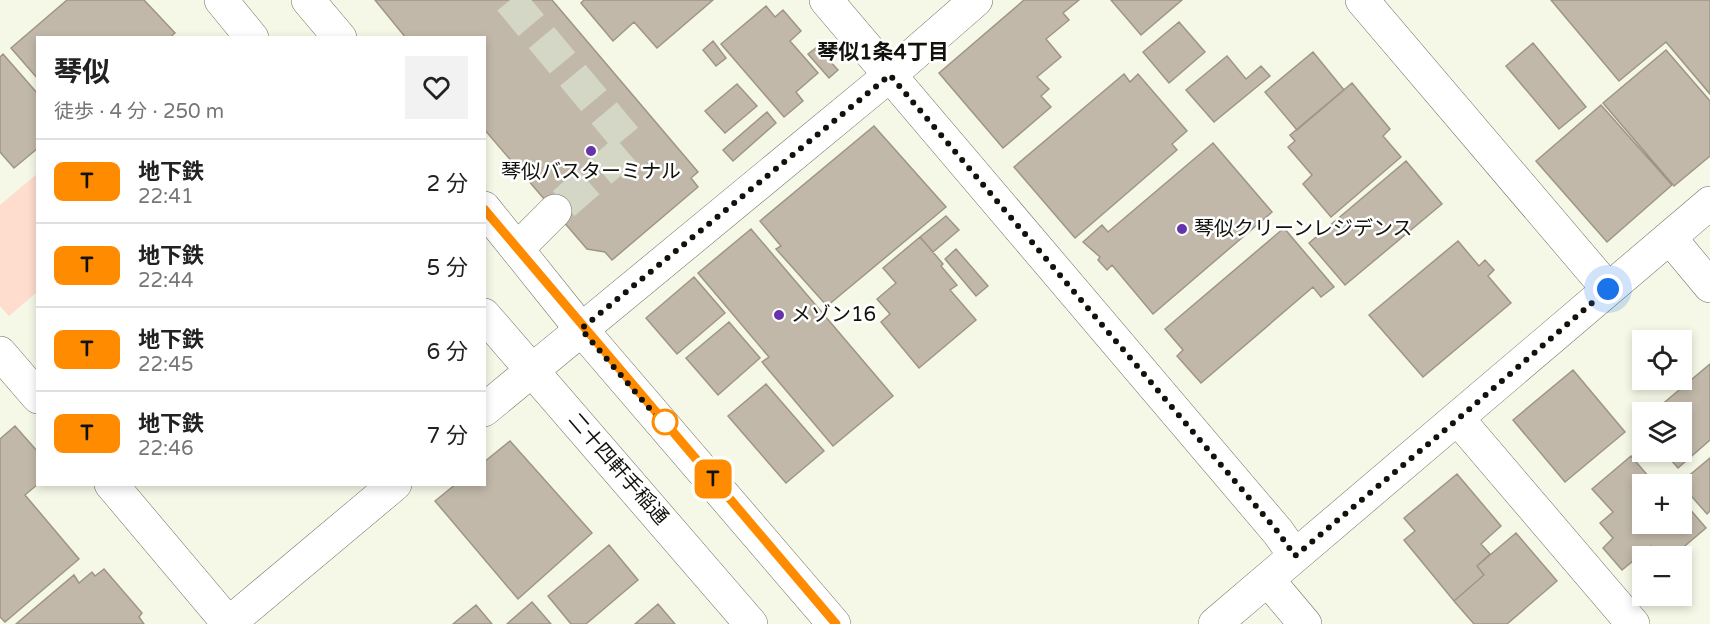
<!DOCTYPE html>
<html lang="ja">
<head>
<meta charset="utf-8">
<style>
  body { margin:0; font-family:"Varela Round","Noto Sans JP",sans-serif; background:#f2f2f2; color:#222; height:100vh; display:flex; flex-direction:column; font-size:22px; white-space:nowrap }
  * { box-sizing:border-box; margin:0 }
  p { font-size:20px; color:#767676 }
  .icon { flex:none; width:33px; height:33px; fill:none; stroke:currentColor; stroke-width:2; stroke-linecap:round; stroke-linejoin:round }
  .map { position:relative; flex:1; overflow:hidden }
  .panel { position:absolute; left:36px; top:36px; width:450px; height:450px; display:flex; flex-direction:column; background:#fff; border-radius:0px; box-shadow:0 3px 9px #0003 }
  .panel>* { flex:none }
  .badge { padding:0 12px; border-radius:9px; font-size:21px; line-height:39px }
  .buttons { position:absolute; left:1632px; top:330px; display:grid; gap:12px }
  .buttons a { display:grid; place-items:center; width:60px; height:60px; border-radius:0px; background:#fff; box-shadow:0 3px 9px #0003; font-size:30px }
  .you { position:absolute; width:30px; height:30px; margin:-15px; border:4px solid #fff; border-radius:50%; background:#1a73e8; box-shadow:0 0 0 9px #1a73e833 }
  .map>.badge { position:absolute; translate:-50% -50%; box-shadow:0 0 0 3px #fff }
  .round { display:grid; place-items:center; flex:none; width:63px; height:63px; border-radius:0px; background:#f2f2f2 }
  .headline { display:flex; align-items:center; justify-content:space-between; height:102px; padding:0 18px }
  h1 { font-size:28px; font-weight:700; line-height:45px }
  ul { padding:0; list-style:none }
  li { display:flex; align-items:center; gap:18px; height:84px; padding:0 18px; border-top:2px solid #e0e0e0 }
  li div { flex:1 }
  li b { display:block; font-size:22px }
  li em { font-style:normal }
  li .badge { min-width:66px; font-weight:700; text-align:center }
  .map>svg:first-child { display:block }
  .green { fill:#fedcce }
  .building { fill:#c1b8a9; stroke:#9e9587; stroke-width:1.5 }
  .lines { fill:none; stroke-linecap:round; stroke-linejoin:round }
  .minor-tunnel { stroke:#d4d6c6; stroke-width:33; stroke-dasharray:33 16; stroke-linecap:butt }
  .minor-casing { stroke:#6f7162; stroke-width:34 }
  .minor { stroke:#fff; stroke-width:33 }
  .line-casing { stroke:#fff; stroke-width:14 }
  .line { stroke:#ff8c00; stroke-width:9 }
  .walk { stroke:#11120c; stroke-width:6; stroke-dasharray:0 10.8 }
  .poi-dot { fill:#63a; stroke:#fff; stroke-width:2 }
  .stop-dot { fill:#fff; stroke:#ff8c00; stroke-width:3 }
  .labels { text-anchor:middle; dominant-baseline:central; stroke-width:5; stroke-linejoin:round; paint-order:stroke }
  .poi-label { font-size:20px; fill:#11120c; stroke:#fff; text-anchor:start }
  .street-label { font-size:20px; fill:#11120c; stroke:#fff }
  .neighbourhood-label { font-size:21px; font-weight:bold; fill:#11120c; stroke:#fff }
</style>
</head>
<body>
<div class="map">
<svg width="1710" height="624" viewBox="0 0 1710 624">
  <rect width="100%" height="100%" fill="#f6f8e7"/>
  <path class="green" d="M37,174V292L9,316L0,306V205Z"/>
  <path class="building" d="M67,0H144L175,33L169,38H38V79L11,48Z
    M375,0H552L698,172L691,178L698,187L612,260L605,252L587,249L484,129V38H406Z
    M584,0H713L657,48L634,22L613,41L581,3Z
    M1024,0H1079L1063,13L1069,20L1046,39L1061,57L1037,77L1049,89L1041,96L1051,107L1003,148L939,73Z
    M1111,0H1182L1141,35Z
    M1551,0H1710V94L1666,42L1619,81Z
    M766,6L775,17L783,10L801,31L790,41L818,73L796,92L803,101L784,117L721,44Z
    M1179,22L1205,52L1169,83L1143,52Z
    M713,41L726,58L716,66L703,50Z
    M1533,43L1586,107L1559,129L1506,66Z
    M817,47L838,70L829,78L808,54Z
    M1666,50L1710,101V156L1674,186L1603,103Z
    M1313,52L1344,90L1297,130L1265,92Z
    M3,54L38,94V148L14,168L0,152V57Z
    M1227,56L1246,79L1261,66L1270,76L1214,122L1186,90Z
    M1124,74L1130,82L1138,74L1187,131L1172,144L1177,150L1075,238L1014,167Z
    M1352,83L1390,129L1383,136L1401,157L1331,217L1303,184L1312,175L1288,147L1295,141L1290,135Z
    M737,84L757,106L725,133L705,111Z
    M1601,105L1672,185L1607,242L1536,161Z
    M767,112L776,123L733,161L723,150Z
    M874,126L946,207L827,306L776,249L781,246L760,221Z
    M1213,143L1272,212L1153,314L1112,265L1107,270L1098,260L1100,257L1083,242L1102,225L1108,232Z
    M1406,161L1442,204L1345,285L1309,243Z
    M946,216L959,230L933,252L920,237Z
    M1284,228L1334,287L1321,297L1313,287L1201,383L1177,356L1183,350L1165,329Z
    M751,229L893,396L833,446L762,362L769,357L698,273Z
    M920,237L943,264L941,266L957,285L950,290L976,320L919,368L881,322L890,314L877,299L896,283L883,268Z
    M1458,241L1479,266L1485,260L1494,270L1488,276L1511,303L1423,377L1369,315Z
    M956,249L988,286L976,296L945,259Z
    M694,277L725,313L677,354L646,318Z
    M729,322L760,358L718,395L686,358Z
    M1710,364V440L1678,468L1664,452H1682V412H1653Z
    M1573,370L1625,432L1565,482L1513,420Z
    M766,384L824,451L786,483L728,416Z
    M15,426L38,452V484L25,495L79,559L5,622L0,617V439Z
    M510,441L592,533L518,599L435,501L456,484H484V462Z
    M1631,456L1655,484H1642V524H1682V500L1706,528L1673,556H1659L1651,546L1622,570L1603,548L1613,538L1600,523L1613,512L1592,489Z
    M1710,458V511L1707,514L1680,483Z
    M1457,474L1501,526L1481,544L1490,554L1477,566L1484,575L1454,601L1404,540L1415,531L1404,518Z
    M1516,533L1557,581L1507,624H1474L1454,601L1484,575L1477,566Z
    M609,545L638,580L586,624H571L548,596Z
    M104,569L142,613L139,617L144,624H16L74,575L79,583L92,572L95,576Z
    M532,602L551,624H507Z
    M658,604L675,624H635Z
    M476,605L492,624H453Z"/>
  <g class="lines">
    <path class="minor-tunnel" d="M510,0L631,145L555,211"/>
    <defs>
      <path id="minor" d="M221,0L252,38
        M308,0L340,38
        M826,0L1278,532L1295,556
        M1362,0L1608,289
        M484,208L581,329L834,624
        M1670,238L1710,286
        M517,249L555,211
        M484,315L751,624
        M0,353L38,397
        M484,410L890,75L976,0
        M1458,419L1633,624
        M111,484L229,624
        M1268,580L1305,624
        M228,624L395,484
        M1215,624L1710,203"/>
    </defs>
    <use href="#minor" class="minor-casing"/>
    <use href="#minor" class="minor"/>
  </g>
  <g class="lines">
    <defs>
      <path id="line" d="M484,209L836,624"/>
    </defs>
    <use href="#line" class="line-casing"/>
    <use href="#line" class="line"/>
    <path class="walk" d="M665,422L656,416L581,329L890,75L1278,532L1295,556L1458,419L1608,289"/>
  </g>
  <g class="poi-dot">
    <circle cx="591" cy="151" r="6"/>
    <circle cx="1182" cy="229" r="6"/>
    <circle cx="779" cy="315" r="6"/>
  </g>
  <circle class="stop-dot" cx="665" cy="422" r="12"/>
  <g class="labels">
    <g class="poi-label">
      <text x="591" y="172" text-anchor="middle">琴似バスターミナル</text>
      <text x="1194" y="229">琴似クリーンレジデンス</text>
      <text x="791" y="315">メゾン16</text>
    </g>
    <g class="street-label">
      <text transform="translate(618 469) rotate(49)">二十四軒手稲通</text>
    </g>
    <g class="neighbourhood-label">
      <text x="883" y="52">琴似1条4丁目</text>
    </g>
  </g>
</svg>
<div class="buttons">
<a><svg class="icon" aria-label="locate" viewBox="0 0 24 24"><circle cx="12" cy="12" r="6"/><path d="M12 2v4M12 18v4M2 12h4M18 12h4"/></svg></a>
<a><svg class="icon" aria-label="layers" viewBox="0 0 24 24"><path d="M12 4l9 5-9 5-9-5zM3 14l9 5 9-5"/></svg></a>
<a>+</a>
<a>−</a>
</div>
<div class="you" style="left:1608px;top:289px"></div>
<b class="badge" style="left:713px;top:479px;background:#ff8c00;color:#111">T</b>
<section class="panel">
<div class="headline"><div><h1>琴似</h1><p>徒歩 · 4 分 · 250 m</p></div><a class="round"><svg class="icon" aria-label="heart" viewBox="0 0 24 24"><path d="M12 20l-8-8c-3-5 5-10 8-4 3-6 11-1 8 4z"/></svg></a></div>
<ul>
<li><span class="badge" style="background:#ff8c00;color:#111">T</span><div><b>地下鉄</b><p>22:41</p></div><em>2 分</em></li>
<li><span class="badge" style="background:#ff8c00;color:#111">T</span><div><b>地下鉄</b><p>22:44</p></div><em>5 分</em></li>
<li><span class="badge" style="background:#ff8c00;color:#111">T</span><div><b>地下鉄</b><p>22:45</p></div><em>6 分</em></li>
<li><span class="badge" style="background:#ff8c00;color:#111">T</span><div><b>地下鉄</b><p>22:46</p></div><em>7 分</em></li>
</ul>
</section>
</div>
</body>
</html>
